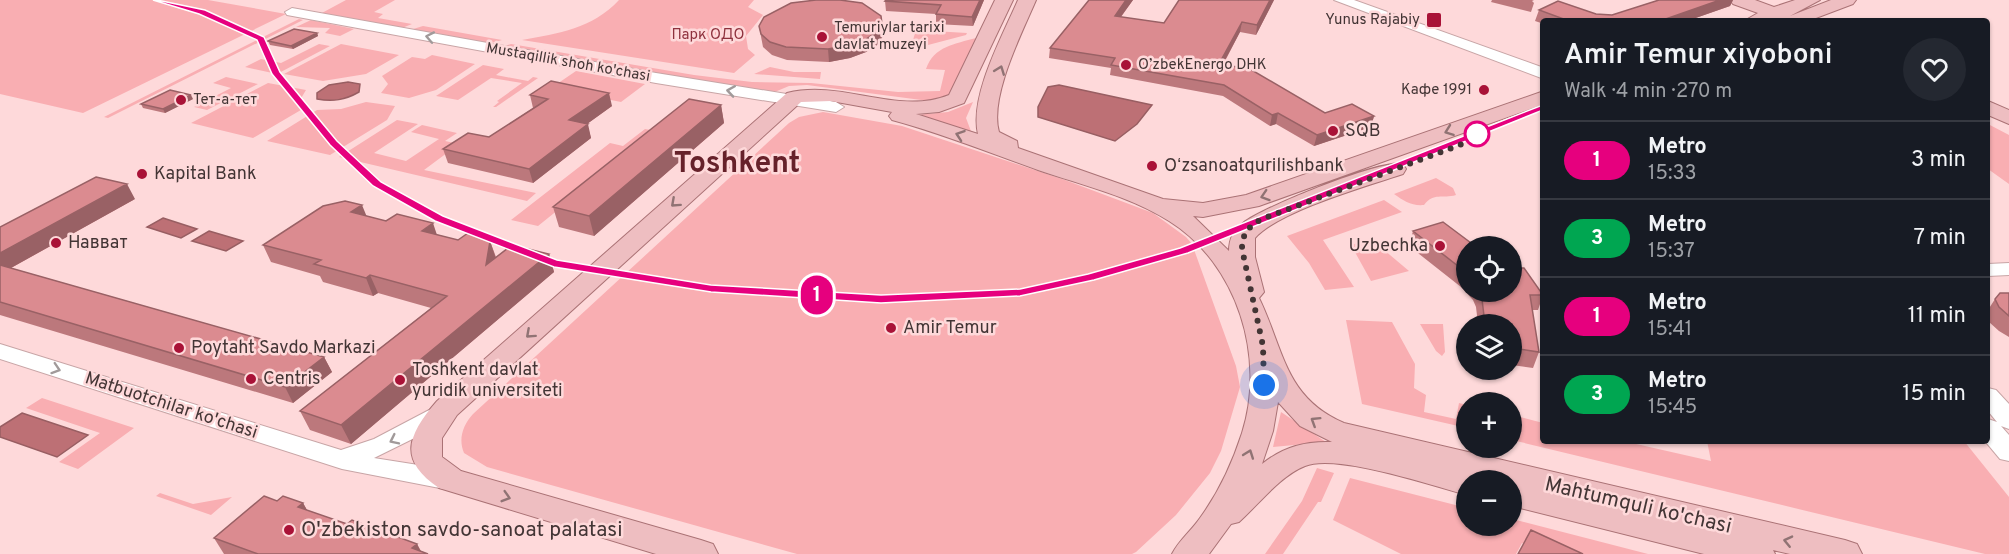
<!DOCTYPE html>
<html lang="en">
<head>
<meta charset="utf-8">
<style>
  body { margin:0; font-family:Overpass,sans-serif; background:#242831; color:#f1f3f6; height:100vh; display:flex; flex-direction:column; font-size:22px; white-space:nowrap }
  * { box-sizing:border-box; margin:0 }
  p { font-size:20px; color:#9ea1a6 }
  .icon { flex:none; width:33px; height:33px; fill:none; stroke:currentColor; stroke-width:2; stroke-linecap:round; stroke-linejoin:round }
  .map { position:relative; flex:1; overflow:hidden }
  .drawer { position:absolute; left:1540px; top:18px; width:450px; height:426px; display:flex; flex-direction:column; background:#171b24; border-radius:6px; box-shadow:0 2px 4px #0004 }
  .drawer>* { flex:none }
  .badge { padding:0 12px; border-radius:20px; font-size:21px; line-height:39px }
  .tools { position:absolute; left:1456px; top:236px; display:grid; gap:12px }
  .tools a { display:grid; place-items:center; width:66px; height:66px; border-radius:50%; background:#171b24; box-shadow:0 2px 4px #0004; font-size:30px }
  .you { position:absolute; width:30px; height:30px; margin:-15px; border:4px solid #fff; border-radius:50%; background:#1a73e8; box-shadow:0 0 0 9px #1a73e833 }
  .map>.badge { position:absolute; translate:-50% -50%; box-shadow:0 0 0 3px #fff }
  .round { display:grid; place-items:center; flex:none; width:63px; height:63px; border-radius:32px; background:#242831 }
  .head { display:flex; align-items:center; justify-content:space-between; height:102px; padding:0 24px }
  h1 { font-size:28px; font-weight:600; line-height:45px }
  ul { padding:0; list-style:none }
  li { display:flex; align-items:center; gap:18px; height:78px; padding:0 24px; border-top:2px solid #363941 }
  li div { flex:1 }
  li b { display:block; font-size:22px }
  li em { font-style:normal }
  li .badge { min-width:66px; font-weight:700; text-align:center }
  .map>svg:first-child { display:block }
  .green { fill:#f9aeb2 }
  .water { fill:#bd7075; stroke:#985e62; stroke-width:1.5 }
  .lines { fill:none; stroke-linecap:round; stroke-linejoin:round }
  .minor-casing { stroke:#c8a5a6; stroke-width:2 }
  .major-casing { stroke:#aa7275; stroke-width:2 }
  .minor { fill:#fff; fill-rule:evenodd }
  .major { fill:#eebec1; fill-rule:evenodd }
  .wall { fill:#bc787c }
  .shaded-wall { fill:#996165 }
  .building { fill:#db8b90; stroke:#996165; stroke-width:1.5 }
  .oneway { stroke:#a19a9a }
  .oneway2 { stroke:#907374 }
  .line { fill:#e6007e; stroke:#fff; stroke-width:1.5 }
  .walk { stroke:#433535; stroke-width:6; stroke-dasharray:0 10.8 }
  .poi-dot { fill:#a91237; stroke:#fed9da; stroke-width:2 }
  .stop-dot { fill:#fff; stroke:#e6007e; stroke-width:3 }
  .labels { text-anchor:middle; dominant-baseline:central; stroke-width:5; stroke-linejoin:round; paint-order:stroke }
  .far-poi-label { font-size:15px; fill:#433535; stroke:#fed9da; text-anchor:start }
  .far-park-label { font-size:15px; fill:#8f313d; stroke:#fed9da }
  .far-street-label { font-size:15px; fill:#433535; stroke:#fed9da }
  .poi-label { font-size:18px; fill:#433535; stroke:#fed9da; text-anchor:start }
  .street-label { font-size:18px; fill:#433535; stroke:#fed9da }
  .near-street-label { font-size:21px; fill:#433535; stroke:#fed9da }
  .near-poi-label { font-size:21px; fill:#433535; stroke:#fed9da; text-anchor:start }
  .town-label { font-size:30px; font-weight:bold; fill:#66212a; stroke:#fed9da }
</style>
</head>
<body>
<div class="map">
<svg width="2009" height="554" viewBox="0 0 2009 554">
  <rect width="100%" height="100%" fill="#fed9da"/>
  <path class="green" d="M0,0H208L286,14L83,113L0,94Z
    M346,0H395L374,12L383,14L378,18L412,24L402,28L320,14Z
    M619,0H754L748,7L763,15L746,36L748,49L755,55L734,73L522,40C559,33 592,29 619,0Z
    M299,19L303,20L108,118L104,117Z
    M311,20L354,29L340,36L325,33L330,28L296,27Z
    M423,26L502,40L488,44L410,30Z
    M916,30L967,33L966,35L928,45L913,40Z
    M976,38L952,96L929,101L807,85L789,86L770,94L502,47L511,44L694,75L752,82L811,83L898,92L940,91L945,70L926,69C934,46 955,44 976,38Z
    M319,44L330,46L277,74L245,67L261,59L281,63Z
    M341,44L399,55L366,74L323,81L284,74Z
    M432,55L475,64L436,90L409,98L381,93L388,84L382,76L412,57L425,59Z
    M483,65L504,69L496,75L528,81L533,77L538,78L496,107H493L499,102L497,101L522,83L491,78L458,100L436,96Z
    M770,67L794,72H821L820,79L754,74Z
    M576,71L645,84L621,102L551,88Z
    M226,77L258,84L207,110L194,107L231,88L213,83Z
    M268,83L306,90L300,100L306,107L253,138L191,123Z
    M366,102L395,106L387,120L330,155L267,141L317,110L341,109Z
    M973,102L966,118L972,134L916,115L948,112Z
    M823,112L902,126L1065,180L1153,213L1186,237L1192,244L1236,366L1240,387L1221,451L1210,473L1176,515L1136,552L1132,554H797L487,467L464,453C458,439 463,425 473,414L789,123L799,117Z
    M397,120L418,124L374,153L406,161L439,139L411,132L422,125L457,133L445,141L459,144L424,170L536,193L527,201L339,157Z
    M1988,124L2009,135V184L1988,169Z
    M645,129L656,131L538,226L511,220L610,143L623,146Z
    M1436,178L1453,188L1456,195C1442,199 1434,192 1424,205C1411,206 1404,201 1394,194Z
    M1384,200L1402,212L1323,240L1354,287L1325,290L1309,263L1287,236Z
    M1371,239L1409,271L1371,281L1351,245Z
    M1346,320L1392,322L1415,364L1414,388L1426,395L1424,412L1456,419L1459,403L1467,405V428L1362,404Z
    M1420,324H1443L1445,352L1442,356L1436,351Z
    M42,398L134,428L78,469L59,462L100,433L26,408Z
    M1281,412L1326,442L1273,447Z
    M1512,415L1543,423L1544,441H1623L1711,461L1707,441H1964L2009,497V554H1985L1512,440Z
    M1317,468L1334,473L1321,502H1318L1283,554H1265L1302,501Z
    M1350,478L1467,508V525H1512V519L1648,554H1547L1522,543L1516,554H1401L1333,520Z
    M160,493L193,504L232,497L211,515L156,496Z"/>
  <path class="water" d="M348,82L360,84L359,92C345,100 333,102 317,99V93L329,85Z
    M1059,85L1152,105L1137,124L1115,141L1038,117V107L1048,87Z
    M163,218L197,229L181,238L147,227Z
    M209,231L243,241L226,251L192,241Z
    M22,413L88,435L57,457L0,437V427Z"/>
  <g class="lines">
    <defs>
      <path id="minor" d="M1334,0H1354L1544,68V79Z
        M292,8L656,73L836,102L844,107L836,112L656,83L287,15L285,12Z
        M2009,263V275L1988,276V264Z
        M0,344L341,450L374,439L433,408L442,405L451,408L454,414L451,420L374,458L450,470L459,473L463,480L459,487L450,490L342,469L0,359Z
        M1988,388L1996,390L2009,404V429L2001,426L2009,435V461L2000,459L1985,441H1988V419L1997,422L1988,411Z"/>
      <path id="major" d="M995,0H1013L964,103L939,112L916,114L978,134C969,96 1003,35 1018,0H1036C1022,33 989,97 999,132L1017,141L1018,148L1163,199L1203,203L1246,195L1544,91V104L1259,206L1203,217L1193,216L1229,251C1229,239 1233,230 1243,223C1263,207 1381,159 1403,164L1406,169L1403,174C1367,186 1279,211 1255,238V257L1264,292L1259,298C1284,349 1284,397 1344,423L1845,540L1857,544L1862,554H1790L1773,550L1775,554H1704L1512,506V480H1467V495C1433,486 1336,453 1305,466C1280,476 1259,504 1239,522L1231,524L1209,554H1172C1179,540 1191,531 1200,518C1219,492 1232,464 1242,433C1266,358 1238,264 1169,221C1129,196 1082,185 1038,170C990,153 941,133 892,120L889,116L892,112L831,101L801,102L457,415L442,438V457L461,471L701,540L713,544L718,554H656L439,488C397,460 408,434 437,401L787,93C842,79 897,116 949,95ZM1278,402L1300,426L1332,442C1305,441 1283,447 1262,464L1273,431Z
        M1730,0H1755L1774,7L1795,0H1820L1790,16L1831,0H1856L1853,4L1808,21H1744L1758,13L1733,4Z
        M1988,101L2009,110V124L1988,115Z"/>
    </defs>
    <use href="#minor" class="minor-casing"/>
    <use href="#major" class="major-casing"/>
    <use href="#minor" class="minor"/>
    <use href="#major" class="major"/>
  </g>
  <path class="wall" d="M984,0L973,26L936,24V14L886,11L885,1Z
    M1089,0H1133L1121,17L1164,23L1274,0L1256,35L1240,32L1223,65L1325,113L1374,116L1371,127L1314,146L1276,124L1270,126L1223,96L1110,75L1111,68L1049,58L1050,48Z
    M1492,0H1534L1532,1L1534,3L1531,12L1491,2Z
    M1659,0H1733L1730,6L1687,21H1544V24L1535,21L1539,10L1612,15Z
    M759,26L883,36L877,45L866,52L850,58L829,62L787,60L772,55L763,47Z
    M317,33L318,36L293,49L270,45L268,41Z
    M530,95L612,106L587,124L591,138L533,183L448,163L443,149L489,137L533,108Z
    M193,99L165,113L143,108L141,104Z
    M721,105L724,123L594,236L559,227L553,207Z
    M135,199L11,268L324,357L332,372L293,403L0,315V227Z
    M367,216L458,240L490,241L496,257L549,254L554,272L351,444L310,430L300,411L431,308L378,293L373,296L323,282L320,276L271,262L263,245Z
    M1413,231L1467,246V291H1512L1543,295L1538,310H1532L1539,352L1533,368L1512,365V324H1478L1476,307L1473,300L1461,287L1409,246Z
    M2009,293V337L1999,331L1989,322L1988,320V310L1995,299Z
    M277,501L303,503L307,510L347,524L417,544L421,551L428,554H224L214,538Z"/>
  <path class="shaded-wall" d="M980,0H984L973,26L972,17Z
    M1126,0H1133L1114,26L1115,16Z
    M1270,0H1274L1256,35L1257,25Z
    M1720,0H1733L1730,6L1687,21H1660Z
    M1242,22L1240,32L1217,75L1219,64Z
    M882,24L883,36L877,45L866,52L850,58L829,62L828,49Z
    M317,33L318,36L293,49L291,46Z
    M609,93L612,106L573,134L569,120Z
    M191,95L193,99L165,113L163,109Z
    M721,105L724,123L594,236L589,216Z
    M1278,113L1276,124L1270,126L1272,115Z
    M1374,116L1371,127L1314,146L1317,135Z
    M588,124L591,138L533,183L529,169Z
    M127,184L135,199L0,274V253Z
    M362,205L369,222L351,212Z
    M433,223L439,241L422,231Z
    M490,241L496,259L486,265Z
    M549,254L554,272L351,444L341,425Z
    M370,275L378,293L373,296L366,278Z
    M324,357L332,372L293,403L285,387Z
    M303,503L312,519L298,507Z
    M417,544L422,554L412,548Z"/>
  <path class="building" d="M816,0H840L862,3L881,16L882,24L876,32L865,40L849,45L828,49L786,47L770,42L761,34L759,26L764,17L791,3Z
    M886,0H980L972,17L936,14L941,5L885,1Z
    M1089,0H1126L1115,16L1164,23L1179,0H1270L1257,25L1242,22L1219,64L1250,69L1325,113L1352,104L1374,116L1317,135L1278,113L1272,115L1224,85L1111,65L1115,58L1050,48Z
    M1659,0H1720L1660,21H1569L1539,10L1558,1L1596,14L1612,15Z
    M294,29L317,33L291,46L268,41Z
    M551,81L609,93L569,120L588,124L529,169L443,149L468,133L489,137L548,99L530,95Z
    M170,90L191,95L163,109L141,104Z
    M689,99L721,105L589,216L553,207Z
    M96,177L127,184L0,253V227Z
    M345,201L362,205L351,212L386,221L397,214L433,223L422,231L458,240L468,233L483,236L490,241L486,265L512,245L549,254L341,425L300,411L447,296L370,275L366,278L314,264L321,260L263,245L323,206Z
    M1443,222L1475,246H1467V273L1413,231Z
    M0,265L324,357L285,387L0,302Z
    M1512,268H1524L1543,295H1530L1539,352L1512,348V324H1485L1481,291H1512Z
    M2000,293H2009V316L1999,307L1995,299Z
    M264,496L277,501L283,496L303,503L298,507L347,524L352,520L417,544L412,548L428,554H258L214,538Z
    M1531,530L1583,554H1518Z"/>
  <defs><path id="oneway-chevron" d="M-2-3.5L2.5 0L-2 3.5" fill="none" stroke-width="1.6" stroke-linecap="round" stroke-linejoin="round" transform="scale(1.5)"/></defs>
  <g class="oneway">
    <use href="#oneway-chevron" transform="translate(430 37) rotate(-169)"/>
    <use href="#oneway-chevron" transform="translate(731 91) rotate(-171)"/>
    <use href="#oneway-chevron" transform="translate(56 369) rotate(18)"/>
    <use href="#oneway-chevron" transform="translate(394 440) rotate(154)"/>
  </g>
  <g class="oneway2">
    <use href="#oneway-chevron" transform="translate(1000 70) rotate(-69)"/>
    <use href="#oneway-chevron" transform="translate(1449 131) rotate(160)"/>
    <use href="#oneway-chevron" transform="translate(960 135) rotate(-161)"/>
    <use href="#oneway-chevron" transform="translate(1265 196) rotate(162)"/>
    <use href="#oneway-chevron" transform="translate(675 203) rotate(138)"/>
    <use href="#oneway-chevron" transform="translate(530 334) rotate(138)"/>
    <use href="#oneway-chevron" transform="translate(1315 421) rotate(-148)"/>
    <use href="#oneway-chevron" transform="translate(1249 454) rotate(-70)"/>
    <use href="#oneway-chevron" transform="translate(506 497) rotate(17)"/>
    <use href="#oneway-chevron" transform="translate(1788 541) rotate(-167)"/>
  </g>
  <path class="line" d="M153,0H157L205,10L264,37L280,72L337,141L381,182L443,216L557,260L711,285L881,295L1020,289L1088,274L1180,248L1540,106L1548,108L1188,253L1094,280L1020,296L881,303L711,292L554,267L435,221L373,186L330,145L272,74L257,40L199,14Z"/>
  <g class="lines">
    <path class="walk" d="M1264,385L1263,346L1242,249C1242,233 1249,226 1262,219L1473,140L1477,134"/>
  </g>
  <g class="poi-dot">
    <rect x="1426" y="12" width="16" height="16" rx="3"/>
    <circle cx="822" cy="37" r="6"/>
    <circle cx="1126" cy="65" r="6"/>
    <circle cx="1484" cy="90" r="6"/>
    <circle cx="181" cy="100" r="6"/>
    <circle cx="1333" cy="131" r="6"/>
    <circle cx="1152" cy="166" r="6"/>
    <circle cx="142" cy="174" r="6"/>
    <circle cx="56" cy="243" r="6"/>
    <circle cx="1440" cy="246" r="6"/>
    <circle cx="891" cy="328" r="6"/>
    <circle cx="179" cy="348" r="6"/>
    <circle cx="251" cy="379" r="6"/>
    <circle cx="400" cy="380" r="6"/>
    <circle cx="289" cy="530" r="6"/>
  </g>
  <circle class="stop-dot" cx="1477" cy="134" r="12"/>
  <g class="labels">
    <g class="far-poi-label">
      <text x="1420" y="20" text-anchor="end">Yunus Rajabiy</text>
      <text x="834" y="28">Temuriylar tarixi<tspan x="834" dy="17">davlat muzeyi</tspan></text>
      <text x="1138" y="65">O’zbekEnergo DHK</text>
      <text x="1472" y="90" text-anchor="end">Кафе 1991</text>
      <text x="193" y="100">Тет-а-тет</text>
    </g>
    <g class="far-park-label">
      <text x="708" y="35">Парк ОДО</text>
    </g>
    <g class="far-street-label">
      <text transform="translate(568 63) rotate(10)">Mustaqillik shoh ko'chasi</text>
    </g>
    <g class="poi-label">
      <text x="1345" y="131">SQB</text>
      <text x="1164" y="166">Oʻzsanoatqurilishbank</text>
      <text x="154" y="174">Kapital Bank</text>
      <text x="68" y="243">Навват</text>
      <text x="1428" y="246" text-anchor="end">Uzbechka</text>
      <text x="903" y="328">Amir Temur</text>
      <text x="191" y="348">Poytaht Savdo Markazi</text>
      <text x="412" y="370">Toshkent davlat<tspan x="412" dy="21">yuridik universiteti</tspan></text>
      <text x="263" y="379">Centris</text>
    </g>
    <g class="street-label">
      <text transform="translate(171 406) rotate(18)">Matbuotchilar ko'chasi</text>
    </g>
    <g class="near-street-label">
      <text transform="translate(1638 506) rotate(13)">Mahtumquli ko'chasi</text>
    </g>
    <g class="near-poi-label">
      <text x="301" y="530">O'zbekiston savdo-sanoat palatasi</text>
    </g>
    <g class="town-label">
      <text x="737" y="164">Toshkent</text>
    </g>
  </g>
</svg>
<div class="tools">
<a><svg class="icon" aria-label="locate" viewBox="0 0 24 24"><circle cx="12" cy="12" r="6"/><path d="M12 2v4M12 18v4M2 12h4M18 12h4"/></svg></a>
<a><svg class="icon" aria-label="layers" viewBox="0 0 24 24"><path d="M12 4l9 5-9 5-9-5zM3 14l9 5 9-5"/></svg></a>
<a>+</a>
<a>−</a>
</div>
<div class="you" style="left:1264px;top:385px"></div>
<b class="badge" style="left:817px;top:295px;background:#e6007e;color:#fff">1</b>
<section class="drawer">
<div class="head"><div><h1>Amir Temur xiyoboni</h1><p>Walk · 4 min · 270 m</p></div><a class="round"><svg class="icon" aria-label="heart" viewBox="0 0 24 24"><path d="M12 20l-8-8c-3-5 5-10 8-4 3-6 11-1 8 4z"/></svg></a></div>
<ul>
<li><span class="badge" style="background:#e6007e;color:#fff">1</span><div><b>Metro</b><p>15:33</p></div><em>3 min</em></li>
<li><span class="badge" style="background:#00a651;color:#fff">3</span><div><b>Metro</b><p>15:37</p></div><em>7 min</em></li>
<li><span class="badge" style="background:#e6007e;color:#fff">1</span><div><b>Metro</b><p>15:41</p></div><em>11 min</em></li>
<li><span class="badge" style="background:#00a651;color:#fff">3</span><div><b>Metro</b><p>15:45</p></div><em>15 min</em></li>
</ul>
</section>
</div>
</body>
</html>
